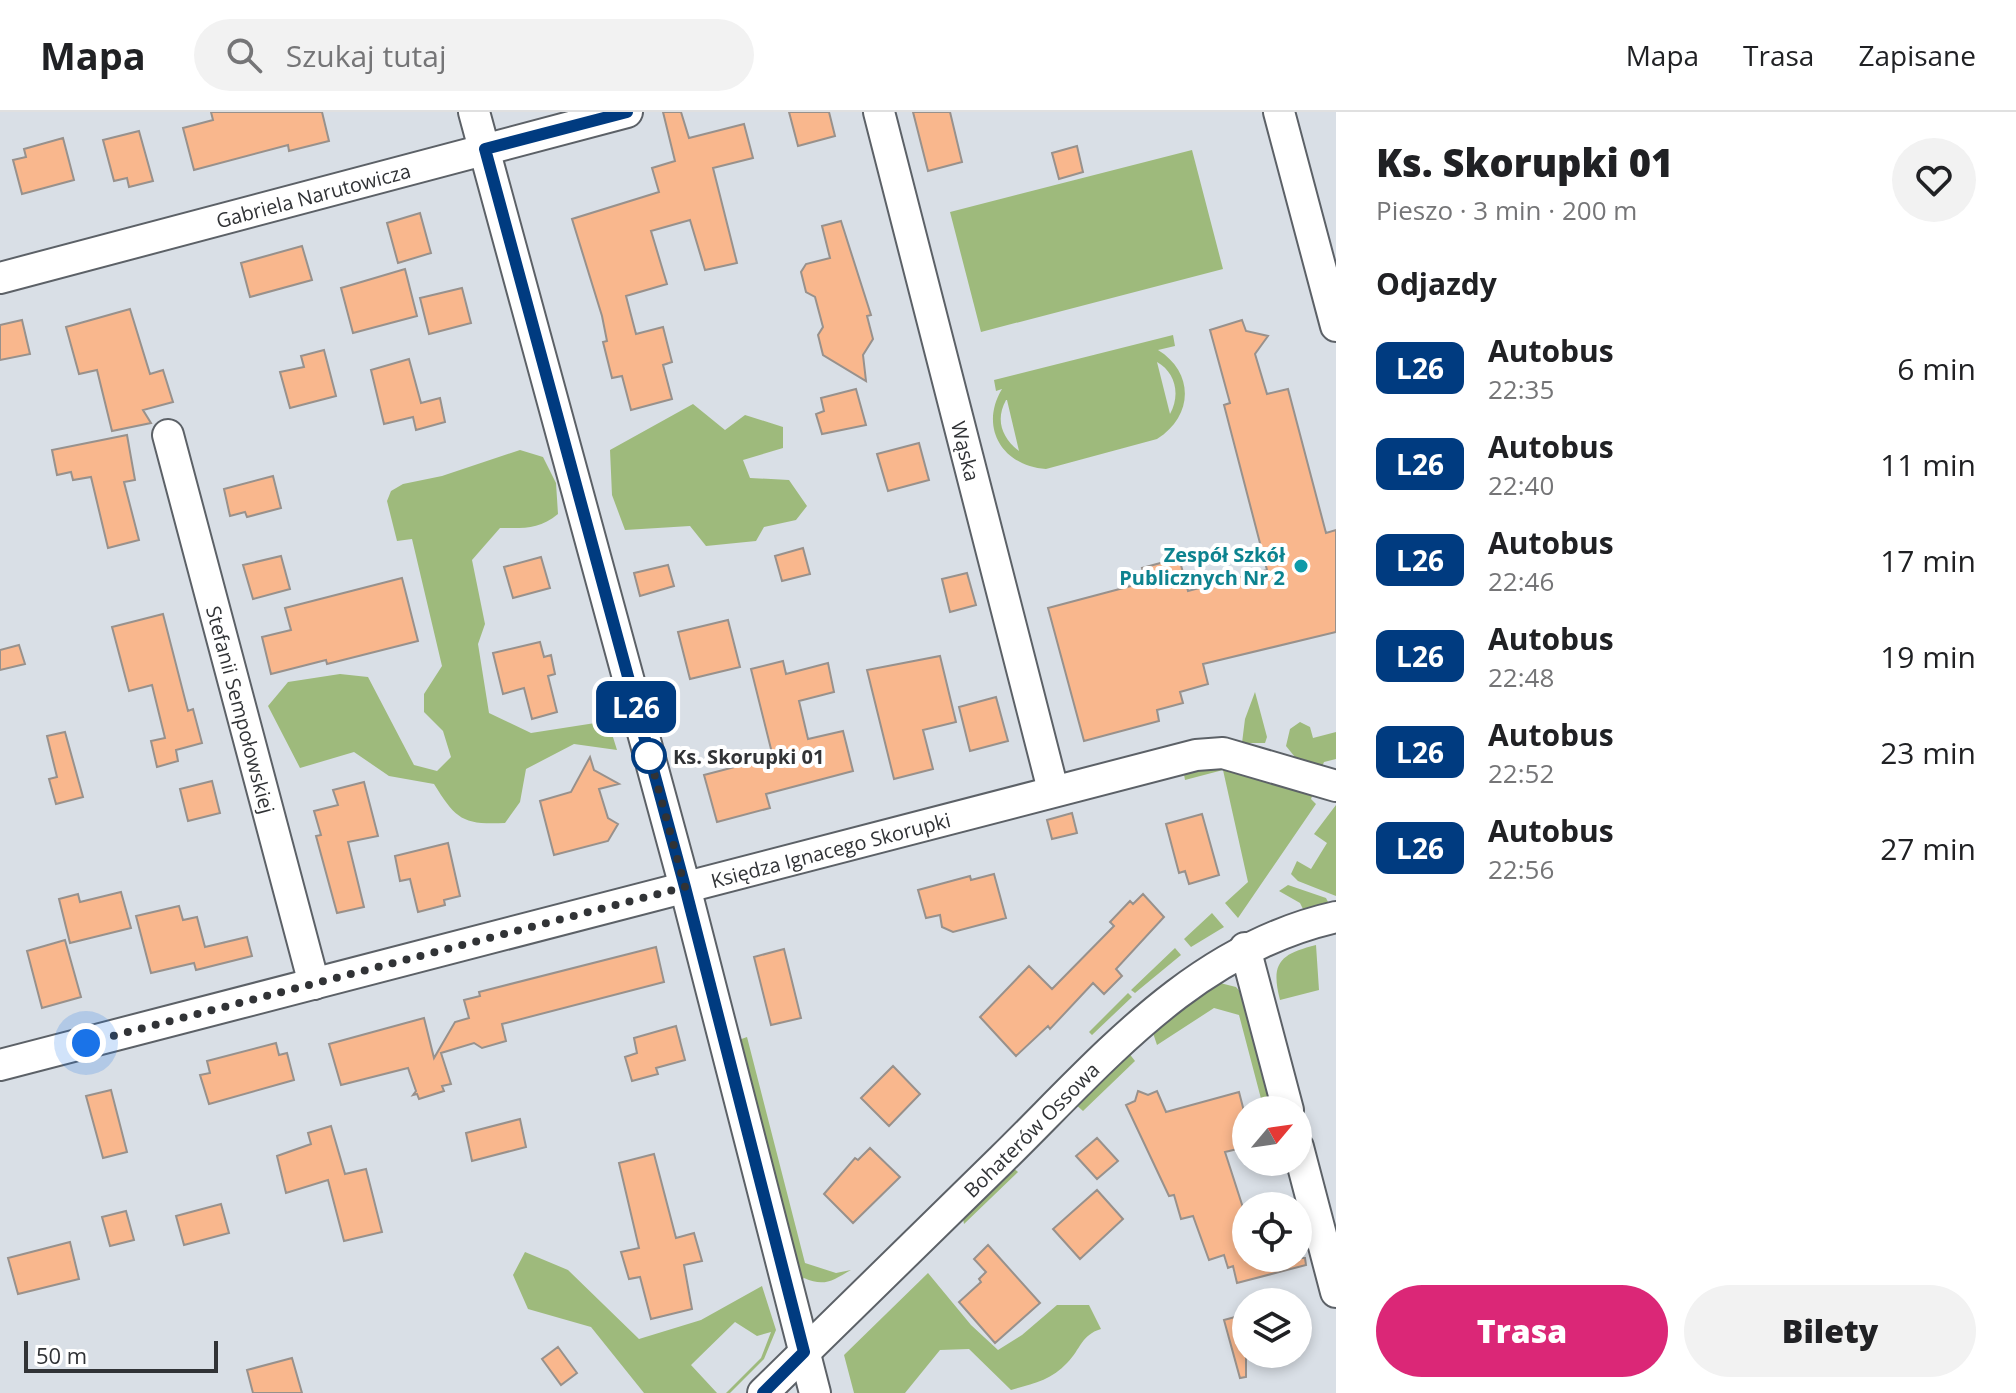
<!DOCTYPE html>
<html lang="pl">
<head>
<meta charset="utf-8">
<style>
  body { margin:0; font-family:"Open Sans",sans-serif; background:#f2f2f2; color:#202124; height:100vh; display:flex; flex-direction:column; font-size:30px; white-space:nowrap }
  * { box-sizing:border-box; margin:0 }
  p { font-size:26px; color:#757577 }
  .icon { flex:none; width:44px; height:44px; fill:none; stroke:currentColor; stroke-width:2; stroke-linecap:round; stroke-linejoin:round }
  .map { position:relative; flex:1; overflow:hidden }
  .sheet { display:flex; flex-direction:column; background:#fff; width:680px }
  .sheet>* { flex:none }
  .badge { padding:0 16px; border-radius:12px; font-size:28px; line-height:52px }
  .needle { width:52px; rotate:61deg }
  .buttons { position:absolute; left:1232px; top:984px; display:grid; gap:16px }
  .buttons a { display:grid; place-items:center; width:80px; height:80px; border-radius:50%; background:#fff; box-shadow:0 4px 12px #0003; font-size:40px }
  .scale { position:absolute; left:24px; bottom:20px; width:194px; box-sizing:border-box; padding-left:8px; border:4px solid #313336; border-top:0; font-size:22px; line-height:28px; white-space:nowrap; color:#313336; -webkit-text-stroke:6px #fff; paint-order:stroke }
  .you { position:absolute; width:40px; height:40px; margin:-20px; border:6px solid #fff; border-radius:50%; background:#1a73e8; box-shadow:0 0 0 12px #1a73e833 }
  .map>.badge { position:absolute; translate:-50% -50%; box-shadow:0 0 0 4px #fff }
  h2 { padding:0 40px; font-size:30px; line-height:72px }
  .round { display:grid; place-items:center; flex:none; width:84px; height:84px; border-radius:42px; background:#f2f2f2 }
  .summary { display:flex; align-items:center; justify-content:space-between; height:136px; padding:0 40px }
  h1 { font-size:38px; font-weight:800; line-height:60px }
  .cta { display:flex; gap:16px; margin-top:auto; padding:16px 40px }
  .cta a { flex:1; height:92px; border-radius:48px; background:#db2777; color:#fff; font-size:32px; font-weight:800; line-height:92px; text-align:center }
  .cta a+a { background:#f2f2f2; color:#202124 }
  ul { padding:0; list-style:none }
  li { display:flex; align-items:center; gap:24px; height:96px; padding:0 40px }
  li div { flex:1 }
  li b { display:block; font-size:30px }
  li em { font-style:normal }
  li .badge { min-width:88px; font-weight:700; text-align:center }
  header { display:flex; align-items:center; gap:48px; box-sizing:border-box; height:112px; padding:0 40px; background:#fff; border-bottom:2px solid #e0e0e0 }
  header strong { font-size:38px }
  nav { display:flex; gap:44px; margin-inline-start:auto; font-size:28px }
  .search { width:560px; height:72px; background:#f2f2f2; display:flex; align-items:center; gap:20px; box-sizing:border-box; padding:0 28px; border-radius:44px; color:#757577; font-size:30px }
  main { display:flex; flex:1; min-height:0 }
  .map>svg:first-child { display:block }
  .green { fill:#9eba7c; fill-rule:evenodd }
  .building { fill:#f9b78d; stroke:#98918c; stroke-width:2 }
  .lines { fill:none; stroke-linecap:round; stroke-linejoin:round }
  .minor-casing { stroke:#5c6167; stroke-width:34 }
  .minor { stroke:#fff; stroke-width:30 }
  .line-casing { stroke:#fff; stroke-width:18 }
  .line { stroke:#003b80; stroke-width:12 }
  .walk { stroke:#313336; stroke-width:8; stroke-dasharray:0 14.4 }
  .culture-dot { fill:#0f9aa8; stroke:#fff; stroke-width:3 }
  .stop-dot { fill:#fff; stroke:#003b80; stroke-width:4 }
  .labels { text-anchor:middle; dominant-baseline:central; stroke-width:8; stroke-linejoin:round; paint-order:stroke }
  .street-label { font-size:20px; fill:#313336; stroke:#fff }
  .culture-label { font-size:20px; font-weight:bold; fill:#0d838f; stroke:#fff; text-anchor:end }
  .stop-label { font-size:20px; font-weight:bold; fill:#313336; stroke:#fff; text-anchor:start }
</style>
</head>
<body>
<header>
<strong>Mapa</strong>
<div class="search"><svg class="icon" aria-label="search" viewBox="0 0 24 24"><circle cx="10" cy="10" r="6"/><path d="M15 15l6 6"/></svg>Szukaj tutaj</div>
<nav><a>Mapa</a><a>Trasa</a><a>Zapisane</a></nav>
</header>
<main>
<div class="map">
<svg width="1336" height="1281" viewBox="0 0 1336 1281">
  <rect width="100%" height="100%" fill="#d9dfe6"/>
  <path class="green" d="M1192,38L1223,157L981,220L950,100Z
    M1173,223L1175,234L1158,238C1194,260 1194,304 1157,327L1046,357C1002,354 979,315 1002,277L996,279L994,268ZM1157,250C1175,260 1181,282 1170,302ZM1006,288H1007L1019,339C1002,326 995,308 1006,288Z
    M693,292L725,318L745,303L783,315V336L743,348L750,366L789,368L807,394L796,408L764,415L756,429L706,434L690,414L625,418L612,383L610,338Z
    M520,338L543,345L556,371L558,402C539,418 523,416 500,416L472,448L485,512L478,532L489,601L531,621L608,609L617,638L574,632L526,657L520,690L505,711C462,713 456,707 434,672L389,664L354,640L300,656L268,594L288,570L340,562L368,565L414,653L437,659L451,645L443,619L424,600V582L442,554L412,427L397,429L387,389L391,379L403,372L442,364Z
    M1255,580L1267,625L1265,631H1242L1245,607Z
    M1300,610L1310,615L1313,626L1336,620V647L1324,650L1321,657L1299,650L1286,634L1290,617Z
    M1209,652L1314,679L1311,687L1316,692L1238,806L1225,791L1248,770L1223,658L1185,668L1183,657Z
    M1336,693V784L1298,769L1291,762L1297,749L1311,757L1327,731L1314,722Z
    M1288,773L1326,786L1328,790L1304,799L1300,791L1279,779Z
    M1212,801L1224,815L1191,835L1184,827Z
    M1316,833L1319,878L1280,888C1270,850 1281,842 1316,833Z
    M1175,836L1181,843L1135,881L1131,878Z
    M1220,871L1236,875L1244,884L1278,998H1264L1239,903L1214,896L1157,933L1152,918Z
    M1128,881L1132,885L1092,923L1089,920Z
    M747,925L805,1151L836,1161L851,1158C832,1169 824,1175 804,1166L798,1171L736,929Z
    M1128,940L1135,949L1083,999L1074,991Z
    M1010,1053L1018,1060L964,1112L962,1101Z
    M525,1140L568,1158L639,1227L701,1208L762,1174L776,1218L764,1247L730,1281H726L761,1246L771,1220L757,1224L735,1210L691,1253L717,1281H644L591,1215L528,1197L513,1163Z
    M928,1161L971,1213L998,1238L1022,1223L1057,1193H1089L1101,1217C1081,1223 1081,1237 1067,1251C1052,1268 1032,1272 1011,1278L969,1237L940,1238L905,1281H854L844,1243Z"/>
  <path class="building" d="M211,0H322L329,29L289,39L288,33L194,58L183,16L213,8Z
    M663,0H681L689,26L744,12L753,46L713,56L737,151L705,158L690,108L651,119L667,172L626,184L636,222L663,215L672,250L663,253L672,287L631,298L622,264L612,266L603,230L607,229L602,204L572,107L659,80L652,56L675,49Z
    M789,0H829L835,24L798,34Z
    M913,0H950L962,50L928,59Z
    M139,19L153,69L129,75L127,66L114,69L103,28Z
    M63,26L74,68L22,82L13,48L26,45L24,37Z
    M1077,34L1083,60L1059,67L1052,41Z
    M420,101L431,141L398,151L387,111Z
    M841,109L871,203L867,204L873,227L863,243L866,269L823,243L818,223L823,215L815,185L806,180L801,160L806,152L830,146L822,114Z
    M302,134L312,168L250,185L241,151Z
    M405,157L417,204L353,221L341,176Z
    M462,176L471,211L429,222L420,186Z
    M130,197L150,262L163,258L173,290L143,298L151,311L112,319L97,258L79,262L66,215Z
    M22,208L30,242L0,248V213Z
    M1242,208L1246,219L1268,224L1255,242L1267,282L1288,277L1326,421L1336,418V520L1203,552L1208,572L1180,580L1183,591L1157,598L1159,609L1084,629L1048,496L1146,470L1142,456L1179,446L1188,479L1267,458L1224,293L1230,291L1210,218Z
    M324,238L336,284L290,296L280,260L304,255L301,244Z
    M409,247L421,291L440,286L445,310L416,318L413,305L384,312L371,258Z
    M856,277L866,313L822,322L816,302L824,299L821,286Z
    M127,323L135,368L124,370L139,428L108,436L91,365L73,368L71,360L57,363L52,338Z
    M919,331L929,368L888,379L877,342Z
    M273,364L281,396L247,405L245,400L230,404L224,377Z
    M803,436L810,462L782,469L775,444Z
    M281,444L290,477L253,487L243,453Z
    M541,445L550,476L513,486L504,455Z
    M668,453L674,474L640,484L634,461Z
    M967,461L976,493L950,500L942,467Z
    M402,466L418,529L327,552L326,548L271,562L262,525L291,518L285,496Z
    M163,502L188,599L193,597L202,631L176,638L178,649L157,655L151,629L165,626L152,573L129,579L112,515Z
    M728,508L740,555L690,567L678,520Z
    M540,530L544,545L551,543L555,562L548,564L557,600L532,607L524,576L503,582L493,541Z
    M19,533L25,552L0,558V538Z
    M940,544L956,610L923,618L933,657L894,667L867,558Z
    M783,549L786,562L828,551L834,580L799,589L808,627L843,619L853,659L766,682L770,696L717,710L704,663L773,645L751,557Z
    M996,585L1008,629L970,639L959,595Z
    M65,620L83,685L56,692L49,667L57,665L47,624Z
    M590,645L594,658L619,672L599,677L608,706L618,712L608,729L554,743L540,689L571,680Z
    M212,669L220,701L188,709L180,677Z
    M364,670L378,724L348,730L364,795L337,801L316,724L321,723L314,699L338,693L333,678Z
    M1072,701L1077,721L1052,727L1047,708Z
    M1202,702L1219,763L1189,772L1185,759L1179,761L1166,712Z
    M448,731L460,784L444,788L445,793L418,800L410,767L400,769L395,744Z
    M994,762L1006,806L953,820L942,815L940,803L926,806L918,778L970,764L971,768Z
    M121,780L131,816L70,831L59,787L78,782L80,790Z
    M1143,782L1164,805L1116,857L1122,864L1104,882L1093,871L1050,917L1048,914L1016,944L980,905L1029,854L1052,877L1114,814L1110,810L1130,789L1133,792Z
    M179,794L183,808L197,805L205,835L247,825L252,844L196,858L194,851L151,861L136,804Z
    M65,828L81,885L42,896L27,839Z
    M656,835L664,870L502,912L506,929L482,936L474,931L441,941L451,972L442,974L444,979L419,987L417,982L413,983L416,979L408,956L341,973L329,932L424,906L434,946L455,910L469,906L464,888L480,884L479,880Z
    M784,837L801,906L771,913L754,845Z
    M676,914L685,948L656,956L658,962L632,969L625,945L637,941L634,926Z
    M276,931L279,943L287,941L294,968L209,992L200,963L210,961L207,949Z
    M893,954L920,982L889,1014L861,986Z
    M111,978L127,1040L103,1046L86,984Z
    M1138,979L1148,983L1157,979L1166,1000L1239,980L1246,1007V1035L1225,1040L1246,1105V1146H1305L1306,1153L1237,1171L1233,1154L1228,1156L1224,1143L1209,1148L1193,1104L1181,1107L1174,1083L1169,1084L1126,993L1135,989Z
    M520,1007L526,1035L472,1049L466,1021Z
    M331,1014L345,1062L366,1057L382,1120L344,1129L328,1068L286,1081L277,1044L311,1032L308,1021Z
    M1097,1026L1118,1049L1097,1067L1076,1044Z
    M870,1036L900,1065L853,1111L824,1082L855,1046L858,1048Z
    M654,1042L676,1126L694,1121L702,1149L684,1153L692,1197L651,1207L640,1165L629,1167L621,1140L639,1136L619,1051Z
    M1097,1078L1123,1107L1080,1147L1053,1117Z
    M221,1092L229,1121L184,1133L176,1104Z
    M126,1099L134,1128L110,1134L102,1105Z
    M70,1130L79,1167L18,1182L8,1146Z
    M988,1133L1040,1191L995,1231L959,1190L981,1170L979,1167L986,1160L974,1147Z
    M1246,1202V1265L1240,1266L1224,1208Z
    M558,1235L577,1261L561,1273L542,1247Z
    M292,1246L302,1281H253L247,1258Z"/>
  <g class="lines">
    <defs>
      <g id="minor">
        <path d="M474,0L685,775L815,1281"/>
        <path id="s1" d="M879,0L1053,678"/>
        <path d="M1279,0L1336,214"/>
        <path id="s2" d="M0,166L627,0"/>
        <path id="s3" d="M168,323L314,872"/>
        <path d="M1245,836L1288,998"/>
        <path id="s4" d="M0,953L1196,643L1223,641L1336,674"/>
        <path d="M1298,1035L1336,1180"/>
        <path id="s5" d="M763,1281C842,1203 922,1125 1002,1047C1102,949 1193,837 1336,805"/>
      </g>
    </defs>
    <use href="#minor" class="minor-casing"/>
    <use href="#minor" class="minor"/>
  </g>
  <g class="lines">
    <defs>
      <path id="line" d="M627,0L485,37L685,775L804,1240L763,1281"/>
    </defs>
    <use href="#line" class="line-casing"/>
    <use href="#line" class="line"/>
    <path class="walk" d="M86,931L685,775L647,635L649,644"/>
  </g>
  <circle class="culture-dot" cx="1301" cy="454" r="8"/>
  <circle class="stop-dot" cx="649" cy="644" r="16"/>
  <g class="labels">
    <g class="street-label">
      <text stroke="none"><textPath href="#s2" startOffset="324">Gabriela Narutowicza</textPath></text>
      <text stroke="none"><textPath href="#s1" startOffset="350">Wąska</textPath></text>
      <text stroke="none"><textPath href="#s3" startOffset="284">Stefanii Sempołowskiej</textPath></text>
      <text stroke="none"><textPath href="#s4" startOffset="858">Księdza Ignacego Skorupki</textPath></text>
      <text stroke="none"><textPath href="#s5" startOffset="376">Bohaterów Ossowa</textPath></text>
    </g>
    <g class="culture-label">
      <text x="1285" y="442">Zespół Szkół<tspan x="1285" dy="23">Publicznych Nr 2</tspan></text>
    </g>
    <g class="stop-label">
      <text x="673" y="644">Ks. Skorupki 01</text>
    </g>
  </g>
</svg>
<div class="buttons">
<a><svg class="needle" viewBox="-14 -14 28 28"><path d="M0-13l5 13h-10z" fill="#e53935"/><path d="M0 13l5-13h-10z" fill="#757577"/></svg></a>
<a><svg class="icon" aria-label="locate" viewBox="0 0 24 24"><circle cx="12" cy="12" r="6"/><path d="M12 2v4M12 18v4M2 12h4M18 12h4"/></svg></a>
<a><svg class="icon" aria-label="layers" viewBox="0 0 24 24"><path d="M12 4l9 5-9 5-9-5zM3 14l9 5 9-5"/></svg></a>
</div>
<div class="scale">50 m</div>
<div class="you" style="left:86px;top:931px"></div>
<b class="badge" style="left:636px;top:595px;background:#003b80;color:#fff">L26</b>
</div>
<section class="sheet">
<div class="summary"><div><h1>Ks. Skorupki 01</h1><p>Pieszo · 3 min · 200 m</p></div><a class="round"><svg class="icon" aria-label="heart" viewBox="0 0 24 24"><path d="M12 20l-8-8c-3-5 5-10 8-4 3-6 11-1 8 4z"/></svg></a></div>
<h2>Odjazdy</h2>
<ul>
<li><span class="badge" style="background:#003b80;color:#fff">L26</span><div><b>Autobus</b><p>22:35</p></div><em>6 min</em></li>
<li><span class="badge" style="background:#003b80;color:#fff">L26</span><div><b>Autobus</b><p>22:40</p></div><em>11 min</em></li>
<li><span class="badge" style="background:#003b80;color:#fff">L26</span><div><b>Autobus</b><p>22:46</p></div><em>17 min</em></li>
<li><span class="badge" style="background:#003b80;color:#fff">L26</span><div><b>Autobus</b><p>22:48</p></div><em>19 min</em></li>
<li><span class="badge" style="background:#003b80;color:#fff">L26</span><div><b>Autobus</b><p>22:52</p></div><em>23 min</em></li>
<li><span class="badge" style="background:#003b80;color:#fff">L26</span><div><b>Autobus</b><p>22:56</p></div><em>27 min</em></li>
</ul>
<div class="cta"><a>Trasa</a><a>Bilety</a></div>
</section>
</main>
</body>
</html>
